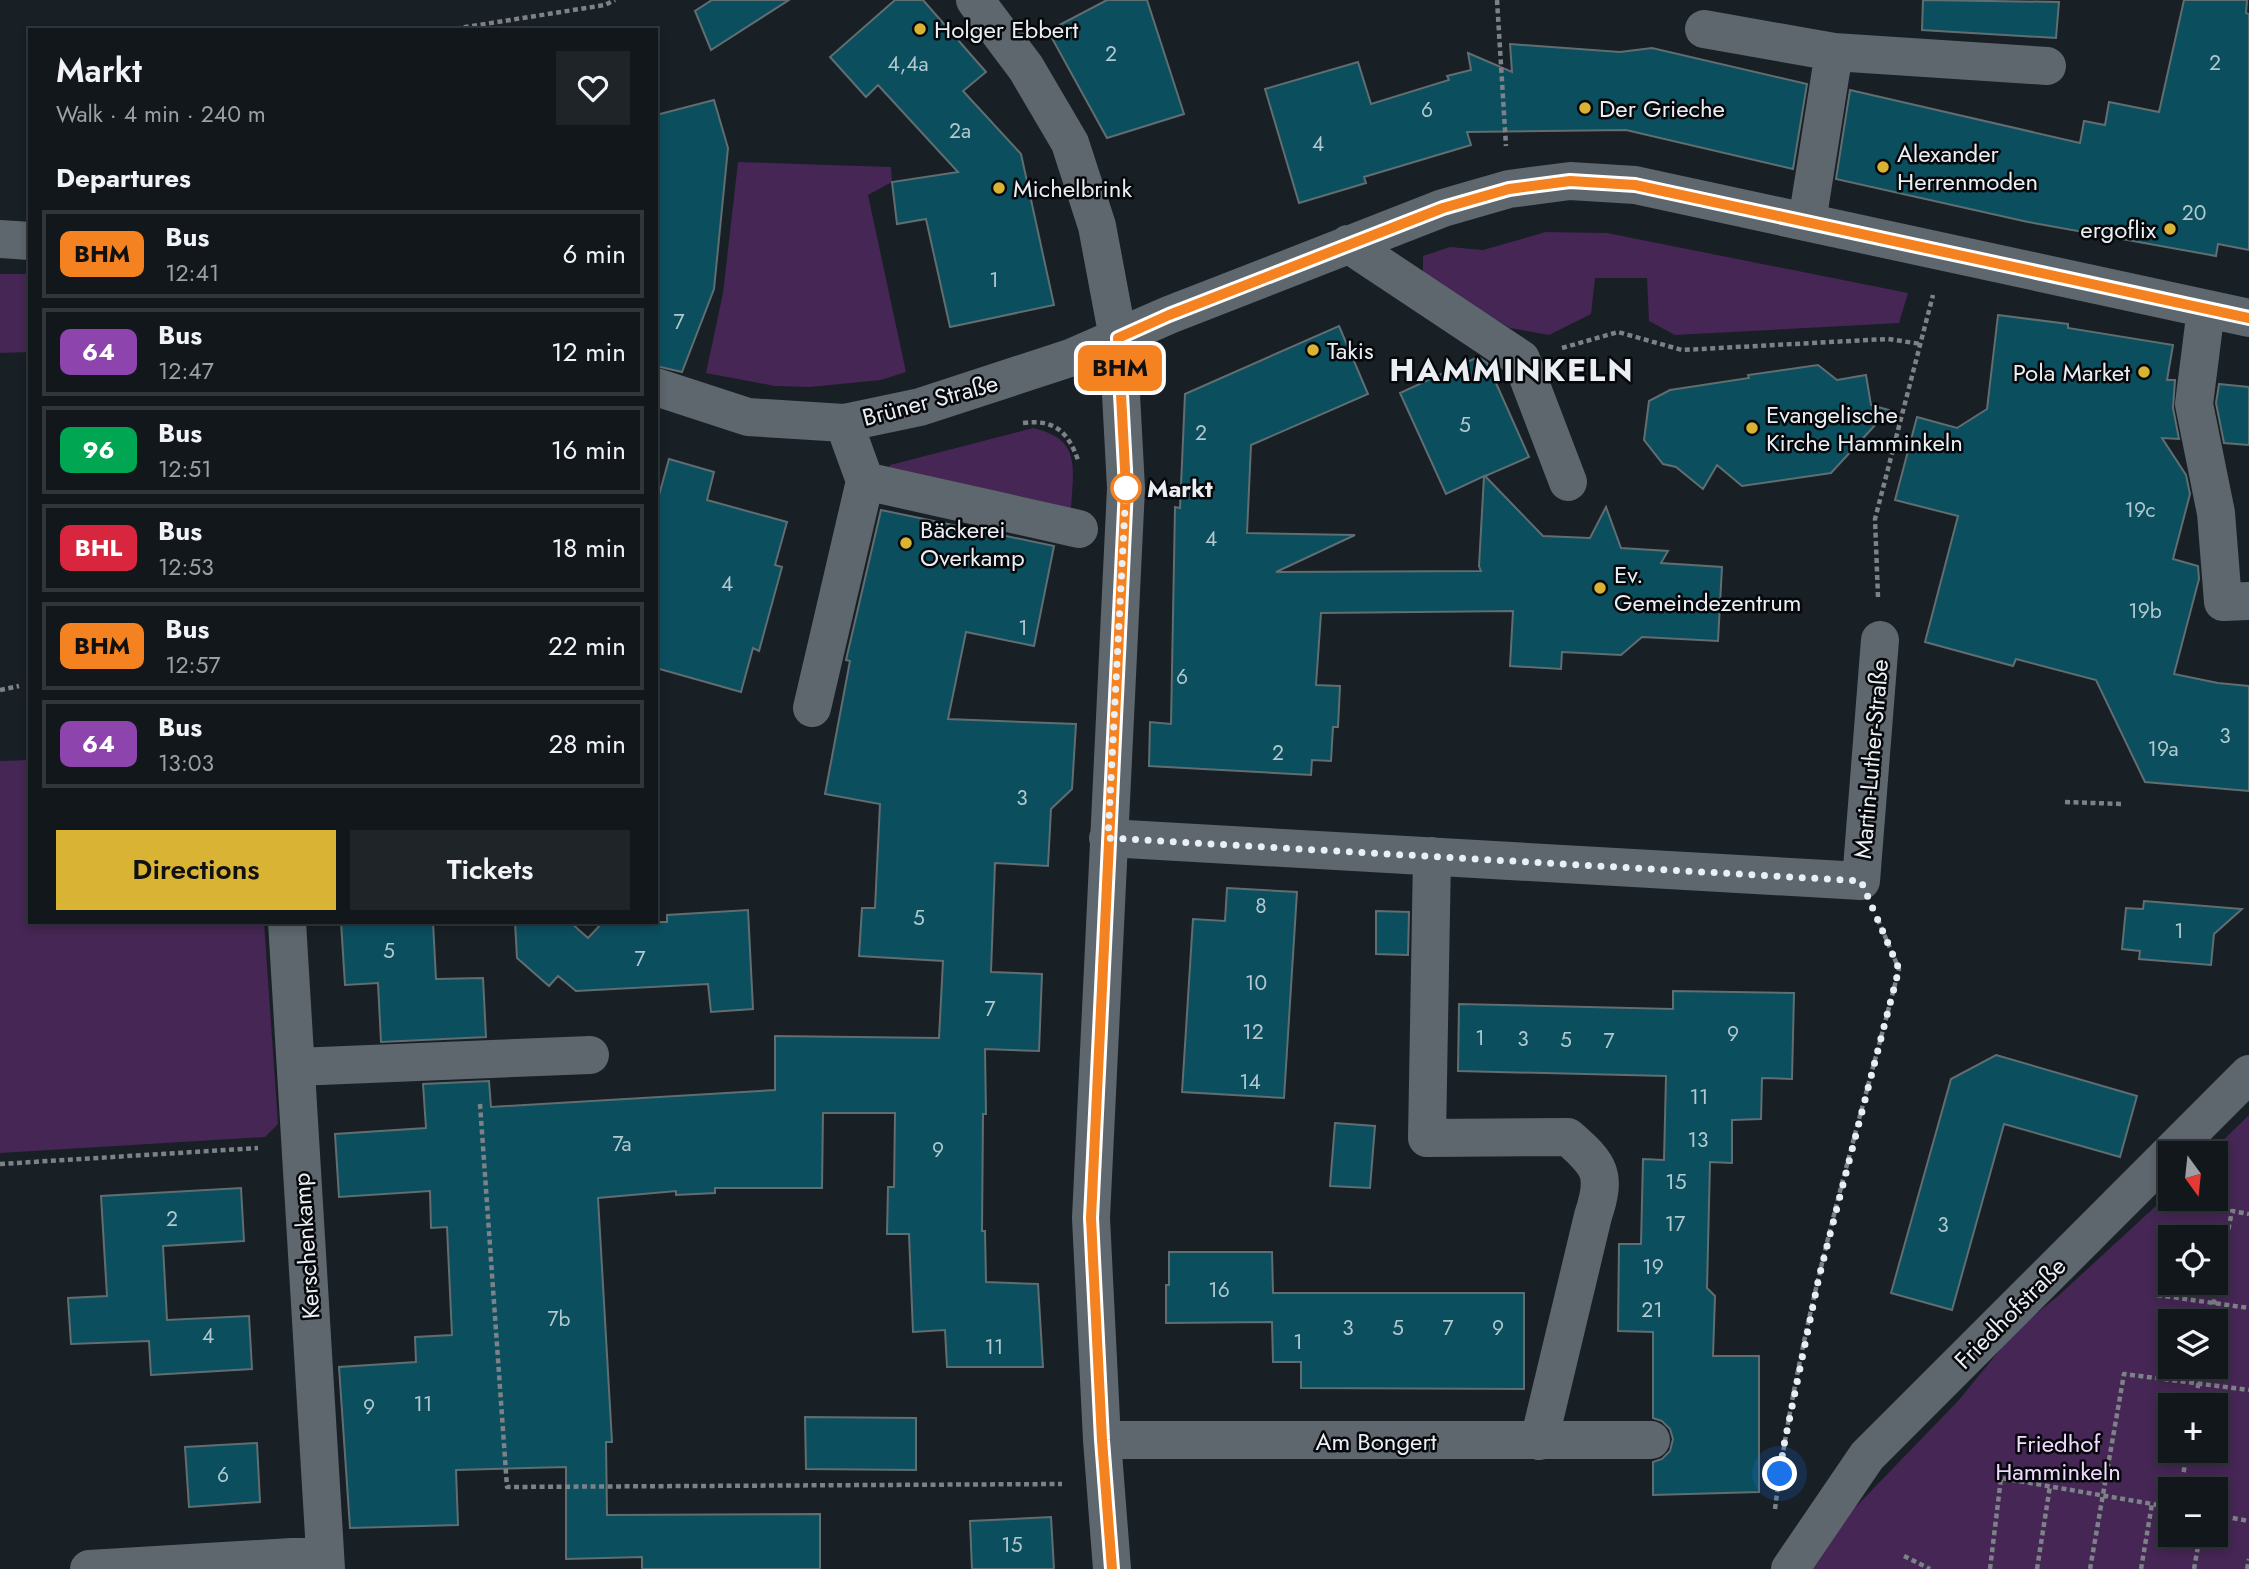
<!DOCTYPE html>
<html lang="en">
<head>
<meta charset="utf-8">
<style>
  body { margin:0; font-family:Jost,sans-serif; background:#1f2429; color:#f1f3f6; height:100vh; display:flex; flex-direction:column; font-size:26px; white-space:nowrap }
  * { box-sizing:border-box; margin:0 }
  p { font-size:23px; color:#9c9fa3 }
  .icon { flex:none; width:38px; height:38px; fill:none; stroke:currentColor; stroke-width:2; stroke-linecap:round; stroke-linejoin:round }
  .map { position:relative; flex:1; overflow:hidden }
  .panel { position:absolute; left:28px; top:28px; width:630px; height:896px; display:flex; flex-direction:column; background:#12171c; border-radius:0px; box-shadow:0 4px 10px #0003,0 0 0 2px #31363b }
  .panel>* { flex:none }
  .badge { padding:0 14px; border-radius:10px; font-size:24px; line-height:46px }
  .needle { width:46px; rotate:165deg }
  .fabs { position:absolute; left:2158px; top:1141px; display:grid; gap:14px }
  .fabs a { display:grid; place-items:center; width:70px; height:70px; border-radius:0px; background:#12171c; box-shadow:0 4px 10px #0003,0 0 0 2px #31363b; font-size:35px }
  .you { position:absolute; width:35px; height:35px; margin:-18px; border:5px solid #fff; border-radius:50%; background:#1a73e8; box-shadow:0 0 0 10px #1a73e833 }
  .map>.badge { position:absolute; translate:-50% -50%; box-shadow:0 0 0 4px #fff }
  h2 { padding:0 28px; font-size:26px; line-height:63px }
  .round { display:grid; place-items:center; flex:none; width:74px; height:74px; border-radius:0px; background:#1f2429 }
  .summary { display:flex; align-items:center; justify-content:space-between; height:119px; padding:0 28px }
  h1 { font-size:33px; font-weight:600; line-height:52px }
  .action { display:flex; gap:14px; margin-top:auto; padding:14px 28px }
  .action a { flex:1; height:80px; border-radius:0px; background:#d9b334; color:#111; font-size:28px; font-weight:600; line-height:80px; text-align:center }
  .action a+a { background:#1f2429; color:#f1f3f6 }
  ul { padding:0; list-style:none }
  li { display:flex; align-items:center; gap:21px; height:88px; margin:0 14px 10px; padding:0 14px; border:4px solid #31363b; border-radius:0px }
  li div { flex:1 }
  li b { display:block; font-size:26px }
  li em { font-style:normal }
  li .badge { min-width:77px; font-weight:700; text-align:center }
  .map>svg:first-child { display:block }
  .green { fill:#452654; fill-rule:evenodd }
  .building { fill:#0b4e5e; stroke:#606d71; stroke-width:2 }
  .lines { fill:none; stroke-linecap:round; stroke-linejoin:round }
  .path { stroke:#7c8287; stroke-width:4.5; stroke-dasharray:5 3.5; stroke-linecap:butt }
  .minor { stroke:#5e666e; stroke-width:38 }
  .line-casing { stroke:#fff; stroke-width:16 }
  .line { stroke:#f58220; stroke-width:10 }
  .walk { stroke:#eaeff3; stroke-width:7; stroke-dasharray:0 12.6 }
  .poi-dot { fill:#d9b334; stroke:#06080b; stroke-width:2.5 }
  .stop-dot { fill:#fff; stroke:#f58220; stroke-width:3.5 }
  .labels { text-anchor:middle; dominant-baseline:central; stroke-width:5; stroke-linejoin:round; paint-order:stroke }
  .number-label { font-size:21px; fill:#b2c7ce }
  .poi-label { font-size:24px; fill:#eaeff3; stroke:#06080b; text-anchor:start }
  .street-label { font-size:24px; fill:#eaeff3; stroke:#06080b }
  .stop-label { font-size:24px; font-weight:bold; fill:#eaeff3; stroke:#06080b; text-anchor:start }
  .park-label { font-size:24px; fill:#f1d8fe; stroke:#06080b }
  .district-label { font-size:32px; font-weight:bold; letter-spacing:2px; fill:#eaeff3; stroke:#06080b }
</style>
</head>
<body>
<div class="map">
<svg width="2249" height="1569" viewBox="0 0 2249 1569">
  <rect width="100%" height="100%" fill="#181f25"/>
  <path class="green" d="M738,162L891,167L892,182L868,195L906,372L881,380L810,387L775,386L706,373L723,293Z
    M1546,232L1607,233L1908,293L1899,323L1675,335L1649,321L1647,278H1595L1591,314L1549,335L1510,328L1423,275V256L1450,247L1483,250Z
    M0,274H30V352L0,353Z
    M1033,428C1082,439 1073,468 1071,509L885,473L890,465Z
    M30,760V922H264L278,1124L265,1137L0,1153V761Z
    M2249,1115V1569H1805L1842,1521L1958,1401L2017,1329L2058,1296L2170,1193V1199H2216V1153H2210ZM2170,1237H2216V1283H2170ZM2170,1321H2216V1367H2170ZM2170,1405H2216V1451H2170ZM2170,1489H2216V1535H2170Z"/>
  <path class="building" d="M712,0H789L711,50L695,11Z
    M895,0H923L986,72L963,91L1021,154L1054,305L950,327L926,219L897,224L892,182L958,172L878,85L866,97L830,57Z
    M1107,0H1147L1184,114L1107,138L1048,31Z
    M1923,0L2059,2L2056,38L1922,30Z
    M2184,0H2247L2246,13L2249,14V250L2218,244L2216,256L2028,222L1836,179L1850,90L2080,143L2084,121L2105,125L2109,102L2159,112Z
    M1510,44L1620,52L1652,48L1807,84L1793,169L1626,130L1467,132L1471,145L1364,177L1366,183L1299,203L1265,89L1358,62L1371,104L1449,80L1447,76L1471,70L1468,53L1512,72Z
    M714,100L728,148L714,289L682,372L656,366V115Z
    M1998,315L2068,324V328L2173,345L2167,380H2175L2173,408L2179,439L2162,438L2186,475L2190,494L2173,559L2198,566L2199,579L2174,674L2218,683L2249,686V791L2145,782L2096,680L2016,659L2013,666L1925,642L1958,516L1895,500L1917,417L1957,428L1987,409Z
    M1339,326L1368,394L1251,445L1247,533L1355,535L1276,572L1481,571L1479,566L1484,476L1446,494L1400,393L1478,357L1487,363L1529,457L1485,476L1543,536L1590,538L1606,507L1621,548L1668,551L1661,563L1722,567L1718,641L1642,637L1621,655L1562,652L1561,669L1510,666L1513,611L1321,613L1316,685L1340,686L1338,727H1333L1331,761L1312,760L1311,775L1149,766L1150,722L1171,724L1175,507L1180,508L1185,394Z
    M1818,365L1837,380L1866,375L1871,405L1889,410L1831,473L1742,486L1717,465L1703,489L1676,467L1663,464L1644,440L1649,401L1670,390L1749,378L1748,375Z
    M2219,384L2249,387V445L2224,443L2216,403Z
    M669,459L714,472L707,500L787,522L775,565L782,567L759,651L753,648L741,692L656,668V506Z
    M881,510L1054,546L1034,646L966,632L948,719L1076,724L1072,789L1051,809L1048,866L995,863L991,972L1042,974L1039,1051L985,1049L986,1114H983L982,1231H985L986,1282L1038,1284L1043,1367H947L945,1330L913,1332L909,1234H887L888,1187H894L895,1113H823L822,1188H715V1193L676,1195V1191L598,1198L612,1442H606L607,1515L820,1514V1569H642V1557L566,1559V1467L456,1470L458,1525L350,1528L339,1367L416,1362L415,1337L452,1335L447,1227L431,1228L430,1191L339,1197L335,1134L426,1128L423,1084L489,1081L491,1107L775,1090V1036L939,1038L943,961L859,956L862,908H875L880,804L825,794L850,661L846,660Z
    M1227,888L1297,892L1284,1098L1182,1092L1193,919L1225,921Z
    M2144,901L2242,909L2214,934L2211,965L2139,959L2140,951L2122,949L2126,908L2143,909Z
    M748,910L753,1009L711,1012L708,984L576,991L558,976L549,986L517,958L515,922H570L588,938L603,922H667V915Z
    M1376,911L1409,912L1408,955L1376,954Z
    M341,922H433L436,979L483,978L486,1037L381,1042L378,983L345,985Z
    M1673,991L1794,993L1792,1079L1762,1078L1761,1119L1732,1120V1163L1710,1162L1707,1288L1715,1296L1713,1356H1759V1492L1653,1495V1462L1662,1459L1670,1451L1673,1439L1670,1429L1662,1421L1653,1418V1332L1618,1331L1619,1244H1641L1643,1159L1664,1160L1666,1076L1458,1071L1459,1004L1673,1009Z
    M1996,1055L2137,1096L2120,1157L2004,1124L1952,1310L1891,1293L1951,1079Z
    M1335,1123L1375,1126L1370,1188L1330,1186Z
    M241,1188L244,1241L163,1246L167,1320L249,1316L252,1369L151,1375L149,1341L71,1344L68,1298L107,1296L101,1196Z
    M1169,1252H1272L1273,1293H1524V1389L1301,1388V1362H1273L1272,1322L1166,1323V1285H1169Z
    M805,1417L916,1418V1470L806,1469Z
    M257,1443L260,1502L189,1507L185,1447Z
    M1051,1517L1054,1569H972L970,1521Z"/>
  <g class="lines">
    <path class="path" d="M1497,0L1506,146
      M447,30L605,5L615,0
      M1562,348L1618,332L1682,350L1868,340L1888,339L1921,344
      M1023,423C1055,419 1068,432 1078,460
      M1878,597L1875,519L1933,295
      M0,690L19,686
      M2065,802L2122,804
      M480,1104L507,1487L1062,1484
      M0,1164L258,1148
      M2157,1295L2249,1308
      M2210,1321L2232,1211L2249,1214
      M2195,1405L2201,1367
      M2181,1489L2187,1451
      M1775,1509C1798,1326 1853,1147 1899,969L1878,920
      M2216,1515L2249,1521
      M1904,1556L1930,1569
      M1990,1569L2001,1478L2170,1507
      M2037,1569L2050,1486
      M2090,1569L2124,1374L2249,1390
      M2141,1569L2152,1504
      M2194,1569L2200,1535
      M2247,1569L2249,1559"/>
    <path class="minor" d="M975,0L1026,68L1070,143L1097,226L1118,338L1126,488L1091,1218L1102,1440L1112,1569
      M1704,29L1834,52L2047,66
      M1807,222L1834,52
      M0,239L30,241
      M1348,244L1521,359L1568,482
      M2206,309L2194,404L2216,513L2223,602L2249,601
      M656,387L748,417L844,423L920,407L1073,357L1169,315L1443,208L1509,189L1570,181L1635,185L2249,318
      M865,481L1079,529
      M812,708L865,481L844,423
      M1108,838L1861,881L1880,640
      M1432,856L1427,1138L1568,1137C1600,1165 1607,1174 1593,1216L1539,1441
      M287,922L326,1569
      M296,1067L590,1055
      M1102,1440H1651
      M89,1569L325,1555
      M1790,1569L1867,1456L2249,1074"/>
  </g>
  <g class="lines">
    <defs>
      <path id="line" d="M1112,1569L1102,1440L1091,1218L1126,488L1118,338L1169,315L1443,208L1509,189L1570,181L1635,185L2249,318"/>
    </defs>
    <use href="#line" class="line-casing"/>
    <use href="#line" class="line"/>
    <path class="walk" d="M1126,488L1108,838L1861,881L1899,969L1819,1277L1783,1450L1780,1474"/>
  </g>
  <g class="poi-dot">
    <circle cx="920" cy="29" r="7"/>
    <circle cx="1585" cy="108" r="7"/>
    <circle cx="1883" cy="167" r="7"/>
    <circle cx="999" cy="188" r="7"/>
    <circle cx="2170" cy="229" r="7"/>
    <circle cx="1313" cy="350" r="7"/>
    <circle cx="2144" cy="372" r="7"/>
    <circle cx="1752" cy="428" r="7"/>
    <circle cx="906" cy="543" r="7"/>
    <circle cx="1600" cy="588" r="7"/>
  </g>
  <circle class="stop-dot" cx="1126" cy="488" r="14"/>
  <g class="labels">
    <g class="number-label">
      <text x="1111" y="54">2</text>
      <text x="2215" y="63">2</text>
      <text x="908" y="64">4,4a</text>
      <text x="1427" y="110">6</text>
      <text x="960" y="131">2a</text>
      <text x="1318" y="144">4</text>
      <text x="2194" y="213">20</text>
      <text x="994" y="280">1</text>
      <text x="679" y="322">7</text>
      <text x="1465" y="425">5</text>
      <text x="1201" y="433">2</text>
      <text x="2140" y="510">19c</text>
      <text x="1211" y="539">4</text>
      <text x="727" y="584">4</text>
      <text x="2145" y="611">19b</text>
      <text x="1023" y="628">1</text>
      <text x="1182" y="677">6</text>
      <text x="2225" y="736">3</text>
      <text x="2163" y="749">19a</text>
      <text x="1278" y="753">2</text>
      <text x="1022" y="798">3</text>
      <text x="1261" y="906">8</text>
      <text x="919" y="918">5</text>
      <text x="2179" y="931">1</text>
      <text x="389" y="951">5</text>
      <text x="640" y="959">7</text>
      <text x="1256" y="983">10</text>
      <text x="990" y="1009">7</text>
      <text x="1253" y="1032">12</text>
      <text x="1733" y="1034">9</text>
      <text x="1480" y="1038">1</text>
      <text x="1523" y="1039">3</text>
      <text x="1566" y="1040">5</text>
      <text x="1609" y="1041">7</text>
      <text x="1250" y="1082">14</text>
      <text x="1699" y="1097">11</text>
      <text x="1698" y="1140">13</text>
      <text x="622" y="1144">7a</text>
      <text x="938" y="1150">9</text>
      <text x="1676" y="1182">15</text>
      <text x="172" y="1219">2</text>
      <text x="1675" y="1224">17</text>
      <text x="1943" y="1225">3</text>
      <text x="1653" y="1267">19</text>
      <text x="1219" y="1290">16</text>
      <text x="1652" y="1310">21</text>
      <text x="559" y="1319">7b</text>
      <text x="1348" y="1328">3</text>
      <text x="1398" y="1328">5</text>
      <text x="1448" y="1328">7</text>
      <text x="1498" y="1328">9</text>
      <text x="208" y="1336">4</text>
      <text x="1298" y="1342">1</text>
      <text x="994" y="1347">11</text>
      <text x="423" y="1404">11</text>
      <text x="369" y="1407">9</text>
      <text x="223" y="1475">6</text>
      <text x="1012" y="1545">15</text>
    </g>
    <g class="poi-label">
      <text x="934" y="29">Holger Ebbert</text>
      <text x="1599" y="108">Der Grieche</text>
      <text x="1897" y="153">Alexander<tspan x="1897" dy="28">Herrenmoden</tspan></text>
      <text x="1013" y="188">Michelbrink</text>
      <text x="2156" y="229" text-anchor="end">ergoflix</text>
      <text x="1327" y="350">Takis</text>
      <text x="2130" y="372" text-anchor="end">Pola Market</text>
      <text x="1766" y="414">Evangelische<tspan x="1766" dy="28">Kirche Hamminkeln</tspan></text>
      <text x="920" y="529">Bäckerei<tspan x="920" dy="28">Overkamp</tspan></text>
      <text x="1614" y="574">Ev.<tspan x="1614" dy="28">Gemeindezentrum</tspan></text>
    </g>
    <g class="street-label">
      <text transform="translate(930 400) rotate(-15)">Brüner Straße</text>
      <text transform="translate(1871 759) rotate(-85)">Martin-Luther-Straße</text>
      <text transform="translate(306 1246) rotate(-94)">Kerschenkamp</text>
      <text transform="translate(2010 1313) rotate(-45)">Friedhofstraße</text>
      <text x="1376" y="1441">Am Bongert</text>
    </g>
    <g class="stop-label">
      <text x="1147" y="488">Markt</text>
    </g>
    <g class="park-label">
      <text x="2058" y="1443">Friedhof<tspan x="2058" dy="28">Hamminkeln</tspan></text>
    </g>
    <g class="district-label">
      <text x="1512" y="370">HAMMINKELN</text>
    </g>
  </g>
</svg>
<div class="fabs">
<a><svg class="needle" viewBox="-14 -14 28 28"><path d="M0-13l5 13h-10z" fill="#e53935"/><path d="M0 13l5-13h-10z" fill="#9c9fa3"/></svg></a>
<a><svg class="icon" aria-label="locate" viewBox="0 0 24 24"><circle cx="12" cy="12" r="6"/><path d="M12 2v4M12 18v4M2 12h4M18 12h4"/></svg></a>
<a><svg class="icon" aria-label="layers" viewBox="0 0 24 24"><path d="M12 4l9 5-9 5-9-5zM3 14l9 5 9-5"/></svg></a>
<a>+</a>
<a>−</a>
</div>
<div class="you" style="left:1780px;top:1474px"></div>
<b class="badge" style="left:1120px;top:368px;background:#f58220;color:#111">BHM</b>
<section class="panel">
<div class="summary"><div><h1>Markt</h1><p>Walk · 4 min · 240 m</p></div><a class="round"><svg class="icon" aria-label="heart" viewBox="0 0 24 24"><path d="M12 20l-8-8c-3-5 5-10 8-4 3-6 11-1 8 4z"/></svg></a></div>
<h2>Departures</h2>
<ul>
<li><span class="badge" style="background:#f58220;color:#111">BHM</span><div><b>Bus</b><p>12:41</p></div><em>6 min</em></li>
<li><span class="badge" style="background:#8e44ad;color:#fff">64</span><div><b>Bus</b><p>12:47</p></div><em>12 min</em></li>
<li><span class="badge" style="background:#00a651;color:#fff">96</span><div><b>Bus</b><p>12:51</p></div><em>16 min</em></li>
<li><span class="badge" style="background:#d7263d;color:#fff">BHL</span><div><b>Bus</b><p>12:53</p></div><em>18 min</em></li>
<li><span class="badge" style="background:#f58220;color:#111">BHM</span><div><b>Bus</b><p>12:57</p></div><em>22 min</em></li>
<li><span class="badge" style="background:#8e44ad;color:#fff">64</span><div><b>Bus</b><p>13:03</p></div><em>28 min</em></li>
</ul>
<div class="action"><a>Directions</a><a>Tickets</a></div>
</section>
</div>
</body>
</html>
